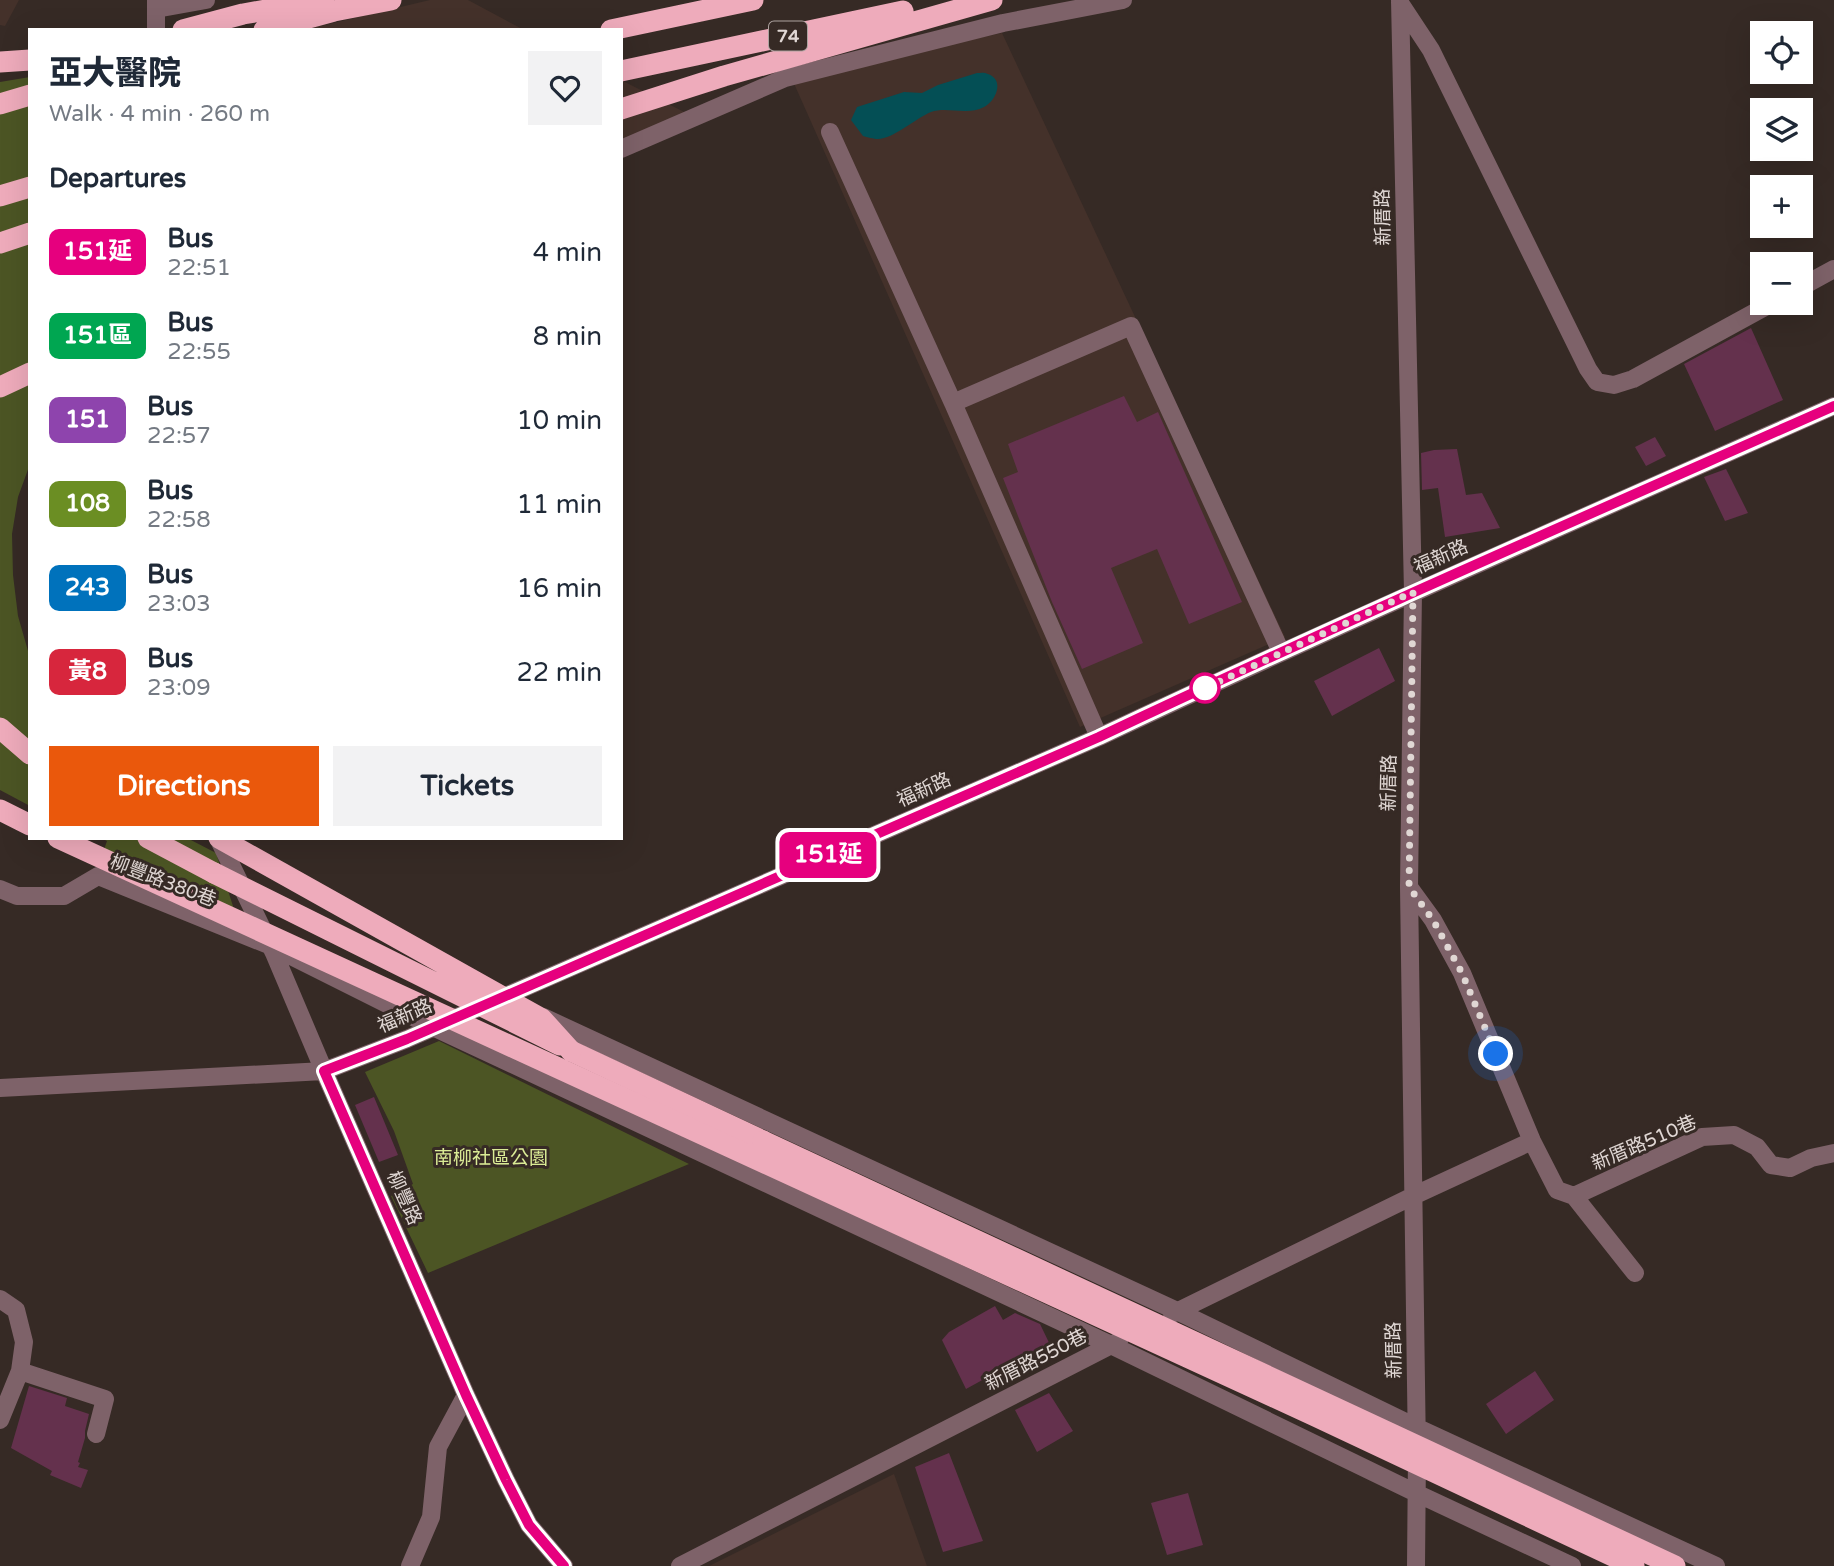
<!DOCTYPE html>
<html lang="en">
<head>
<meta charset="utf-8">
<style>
  body { margin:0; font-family:"Varela Round","Noto Sans TC",sans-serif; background:#f2f2f3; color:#1f2937; height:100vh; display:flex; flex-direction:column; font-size:26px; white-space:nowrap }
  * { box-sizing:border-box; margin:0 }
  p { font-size:23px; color:#747a83 }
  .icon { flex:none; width:38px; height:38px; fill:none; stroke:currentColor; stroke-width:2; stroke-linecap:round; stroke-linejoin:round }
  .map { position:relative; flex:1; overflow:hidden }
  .panel { position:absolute; left:28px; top:28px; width:595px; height:812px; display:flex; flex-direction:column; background:#fff; border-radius:0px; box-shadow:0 7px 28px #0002 }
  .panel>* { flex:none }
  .badge { padding:0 14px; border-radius:10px; font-size:24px; line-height:46px }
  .tools { position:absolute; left:1750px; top:21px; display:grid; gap:14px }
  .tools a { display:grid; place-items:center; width:63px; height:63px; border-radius:0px; background:#fff; box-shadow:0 7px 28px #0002; font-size:35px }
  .you { position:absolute; width:35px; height:35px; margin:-18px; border:5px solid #fff; border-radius:50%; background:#1a73e8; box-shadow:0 0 0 10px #1a73e833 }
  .map>.badge { position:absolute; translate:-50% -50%; box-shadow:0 0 0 4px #fff }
  h2 { padding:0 21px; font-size:26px; line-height:63px }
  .round { display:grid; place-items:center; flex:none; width:74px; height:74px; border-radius:0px; background:#f2f2f3 }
  .overview { display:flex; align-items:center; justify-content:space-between; height:119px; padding:0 21px }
  h1 { font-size:33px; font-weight:800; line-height:52px }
  .primary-button { display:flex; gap:14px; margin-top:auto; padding:14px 21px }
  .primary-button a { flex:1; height:80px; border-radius:0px; background:#ea580c; color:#fff; font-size:28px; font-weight:800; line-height:80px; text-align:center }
  .primary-button a+a { background:#f2f2f3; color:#1f2937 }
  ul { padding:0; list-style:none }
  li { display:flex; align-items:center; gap:21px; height:84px; padding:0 21px }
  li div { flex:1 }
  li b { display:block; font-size:26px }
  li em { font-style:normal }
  li .badge { min-width:77px; font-weight:700; text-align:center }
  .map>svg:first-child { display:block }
  .built { fill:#44312a }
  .green { fill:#4c5524 }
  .water { fill:#044f55 }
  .building { fill:#64314d }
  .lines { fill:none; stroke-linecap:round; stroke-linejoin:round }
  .minor { stroke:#7e6269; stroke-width:18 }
  .highway { stroke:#eeabbb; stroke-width:21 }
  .highway-bridge { stroke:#eeabbb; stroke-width:21 }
  .line-casing { stroke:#fff; stroke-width:16 }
  .line { stroke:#e6007e; stroke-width:10 }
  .walk { stroke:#e0d7d4; stroke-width:7; stroke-dasharray:0 12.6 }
  .stop-dot { fill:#fff; stroke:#e6007e; stroke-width:3.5 }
  .labels { text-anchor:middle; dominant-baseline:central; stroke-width:6; stroke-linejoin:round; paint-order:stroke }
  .shield { fill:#362a25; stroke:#ada3a0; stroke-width:2 }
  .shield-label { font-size:18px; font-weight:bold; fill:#e0d7d4 }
  .street-label { font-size:19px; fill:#e0d7d4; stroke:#362a25 }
  .park-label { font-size:19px; fill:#daeb95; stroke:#362a25 }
</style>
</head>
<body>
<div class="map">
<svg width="1834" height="1566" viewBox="0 0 1834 1566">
  <rect width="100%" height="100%" fill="#362a25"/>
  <path class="built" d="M0,0H19L5,26L0,25Z
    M430,0H468L524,30H304Z
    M1002,33L1285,637L1080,727L792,79Z
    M621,80L692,116L621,146Z
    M894,1474L927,1566H709Z"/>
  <path class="green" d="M30,77V464L18,497L12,534L13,575L18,616L30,658V806L0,790V82Z
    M101,838H187L216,853L240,928L98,867L107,841Z
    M439,1041L689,1164L428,1273L391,1196L413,1184L394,1131L365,1072Z"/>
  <path class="water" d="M977,73C980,73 984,72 988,74C1005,80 996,101 984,107C967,116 947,106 931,112C916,118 893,139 878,139C874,139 867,137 863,136L851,120L857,107L904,92L922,93L938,85Z"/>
  <path class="building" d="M1751,328L1783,400L1715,431L1684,364Z
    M1124,396L1137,422L1158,412L1242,602L1189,624L1157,549L1111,568L1143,643L1082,669L1052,602L1003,478L1018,472L1008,444Z
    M1655,437L1666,456L1646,466L1635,447Z
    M1457,449L1466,495L1482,493L1500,528L1445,537L1438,488L1422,490L1421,453L1434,450Z
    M1726,469L1748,513L1725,521L1704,477Z
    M1379,648L1395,681L1332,716L1314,681Z
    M374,1097L398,1155L379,1162L355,1105Z
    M995,1306L1003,1320L1015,1313L1040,1324L1054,1353L1031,1365L1026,1356L966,1389L942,1340L949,1332Z
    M1535,1371L1554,1400L1506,1434L1486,1404Z
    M29,1386L67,1398L65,1406L89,1414L85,1431V1438L78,1462L80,1463L78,1467L88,1470L81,1488L50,1475L52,1471L11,1448Z
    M1049,1393L1073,1431L1037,1452L1015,1410Z
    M949,1453L983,1541L943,1552L915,1467Z
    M1188,1493L1203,1545L1167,1555L1151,1503Z"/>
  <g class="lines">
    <path class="minor" d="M156,0V30
      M1400,0L1413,592L1409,887L1417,1454L1416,1566
      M1400,3L1431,50L1588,369L1597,382L1614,385L1633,379L1772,303
      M156,9L206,0
      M830,132L953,403
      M621,149L785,78L1003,23L1123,0
      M1801,287L1834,269
      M1099,737L953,403L1131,326L1281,652
      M218,838L274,953L324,1071L466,1395L506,1480L529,1525L564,1566
      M1409,887L1433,920L1462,973L1532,1141L1557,1190L1574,1196L1702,1137L1734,1135L1757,1147L1771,1165L1790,1168L1811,1158L1834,1153
      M0,889L17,896H64L98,876L271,946L433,1027L1111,1345L1416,1493L1572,1566
      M543,1017L1177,1311L1416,1427L1716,1566
      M0,1088L324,1071L407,1039L1099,737C1342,623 1588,515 1834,406
      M1574,1196L1635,1273
      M0,1299L16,1310L24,1342L20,1371L0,1420
      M1172,1314L1413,1196L1532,1141
      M20,1371L105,1399L96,1434
      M410,1566L431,1517L438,1447L466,1395
      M680,1566L1119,1341"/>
    <path class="highway" d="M183,30L243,14L324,0
      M264,30L334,11L391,0
      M611,30L753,0
      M0,62L30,60
      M621,71L903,11
      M0,104L30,95
      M621,109L724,76L992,0
      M0,196L30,187
      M0,243L30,233
      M0,387L30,373
      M0,728L30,754
      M0,810L30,825
      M148,838L214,873
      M571,1051L763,1141"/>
    <path class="highway-bridge" d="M58,838L1315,1416L1634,1566
      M219,838L542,1019L571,1051
      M214,873L560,1045
      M763,1141L1675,1566"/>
  </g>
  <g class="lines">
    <defs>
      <path id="line" d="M564,1566L529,1525L506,1480L466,1395L324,1071L407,1039L1099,737C1342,622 1588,515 1834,406"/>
    </defs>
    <use href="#line" class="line-casing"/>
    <use href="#line" class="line"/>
    <path class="walk" d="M1205,688L1201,690L1413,592L1409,887L1433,920L1462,973L1496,1054"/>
  </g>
  <circle class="stop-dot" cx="1205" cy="688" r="14"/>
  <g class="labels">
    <rect class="shield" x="769" y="21.5" width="38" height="29" rx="5"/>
    <g class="shield-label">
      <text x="788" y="36">74</text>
    </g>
    <g class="street-label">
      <text transform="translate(1383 217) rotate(-91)">新厝路</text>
      <text transform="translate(1441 557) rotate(-24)">福新路</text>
      <text transform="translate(1389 783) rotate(-89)">新厝路</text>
      <text transform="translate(924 790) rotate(-24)">福新路</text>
      <text transform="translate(163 881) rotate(21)">柳豐路380巷</text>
      <text transform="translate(405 1016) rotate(-23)">福新路</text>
      <text transform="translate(1644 1143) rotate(-23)">新厝路510巷</text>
      <text transform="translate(404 1198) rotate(66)">柳豐路</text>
      <text transform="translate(1394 1350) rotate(-91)">新厝路</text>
      <text transform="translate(1036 1360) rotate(-27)">新厝路550巷</text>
    </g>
    <g class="park-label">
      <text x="491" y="1158">南柳社區公園</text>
    </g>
  </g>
</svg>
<div class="tools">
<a><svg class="icon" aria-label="locate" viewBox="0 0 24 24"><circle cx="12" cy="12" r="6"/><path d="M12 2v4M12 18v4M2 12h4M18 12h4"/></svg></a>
<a><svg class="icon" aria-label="layers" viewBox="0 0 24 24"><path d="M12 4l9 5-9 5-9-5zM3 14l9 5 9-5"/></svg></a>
<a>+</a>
<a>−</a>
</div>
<div class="you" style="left:1496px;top:1054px"></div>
<b class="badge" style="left:828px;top:855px;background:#e6007e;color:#fff">151延</b>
<section class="panel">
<div class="overview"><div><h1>亞大醫院</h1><p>Walk · 4 min · 260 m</p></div><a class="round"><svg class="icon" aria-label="heart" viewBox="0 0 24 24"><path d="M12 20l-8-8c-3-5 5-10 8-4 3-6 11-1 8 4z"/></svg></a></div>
<h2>Departures</h2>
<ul>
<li><span class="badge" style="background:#e6007e;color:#fff">151延</span><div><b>Bus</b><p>22:51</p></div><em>4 min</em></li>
<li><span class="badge" style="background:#00a651;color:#fff">151區</span><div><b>Bus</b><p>22:55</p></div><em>8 min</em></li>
<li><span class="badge" style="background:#8e44ad;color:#fff">151</span><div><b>Bus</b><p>22:57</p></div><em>10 min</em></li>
<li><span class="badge" style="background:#6b8e23;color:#fff">108</span><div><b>Bus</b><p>22:58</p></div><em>11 min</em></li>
<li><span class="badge" style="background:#0072bc;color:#fff">243</span><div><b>Bus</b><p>23:03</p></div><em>16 min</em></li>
<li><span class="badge" style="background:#d7263d;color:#fff">黃8</span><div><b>Bus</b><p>23:09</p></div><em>22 min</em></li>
</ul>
<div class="primary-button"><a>Directions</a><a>Tickets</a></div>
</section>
</div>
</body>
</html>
